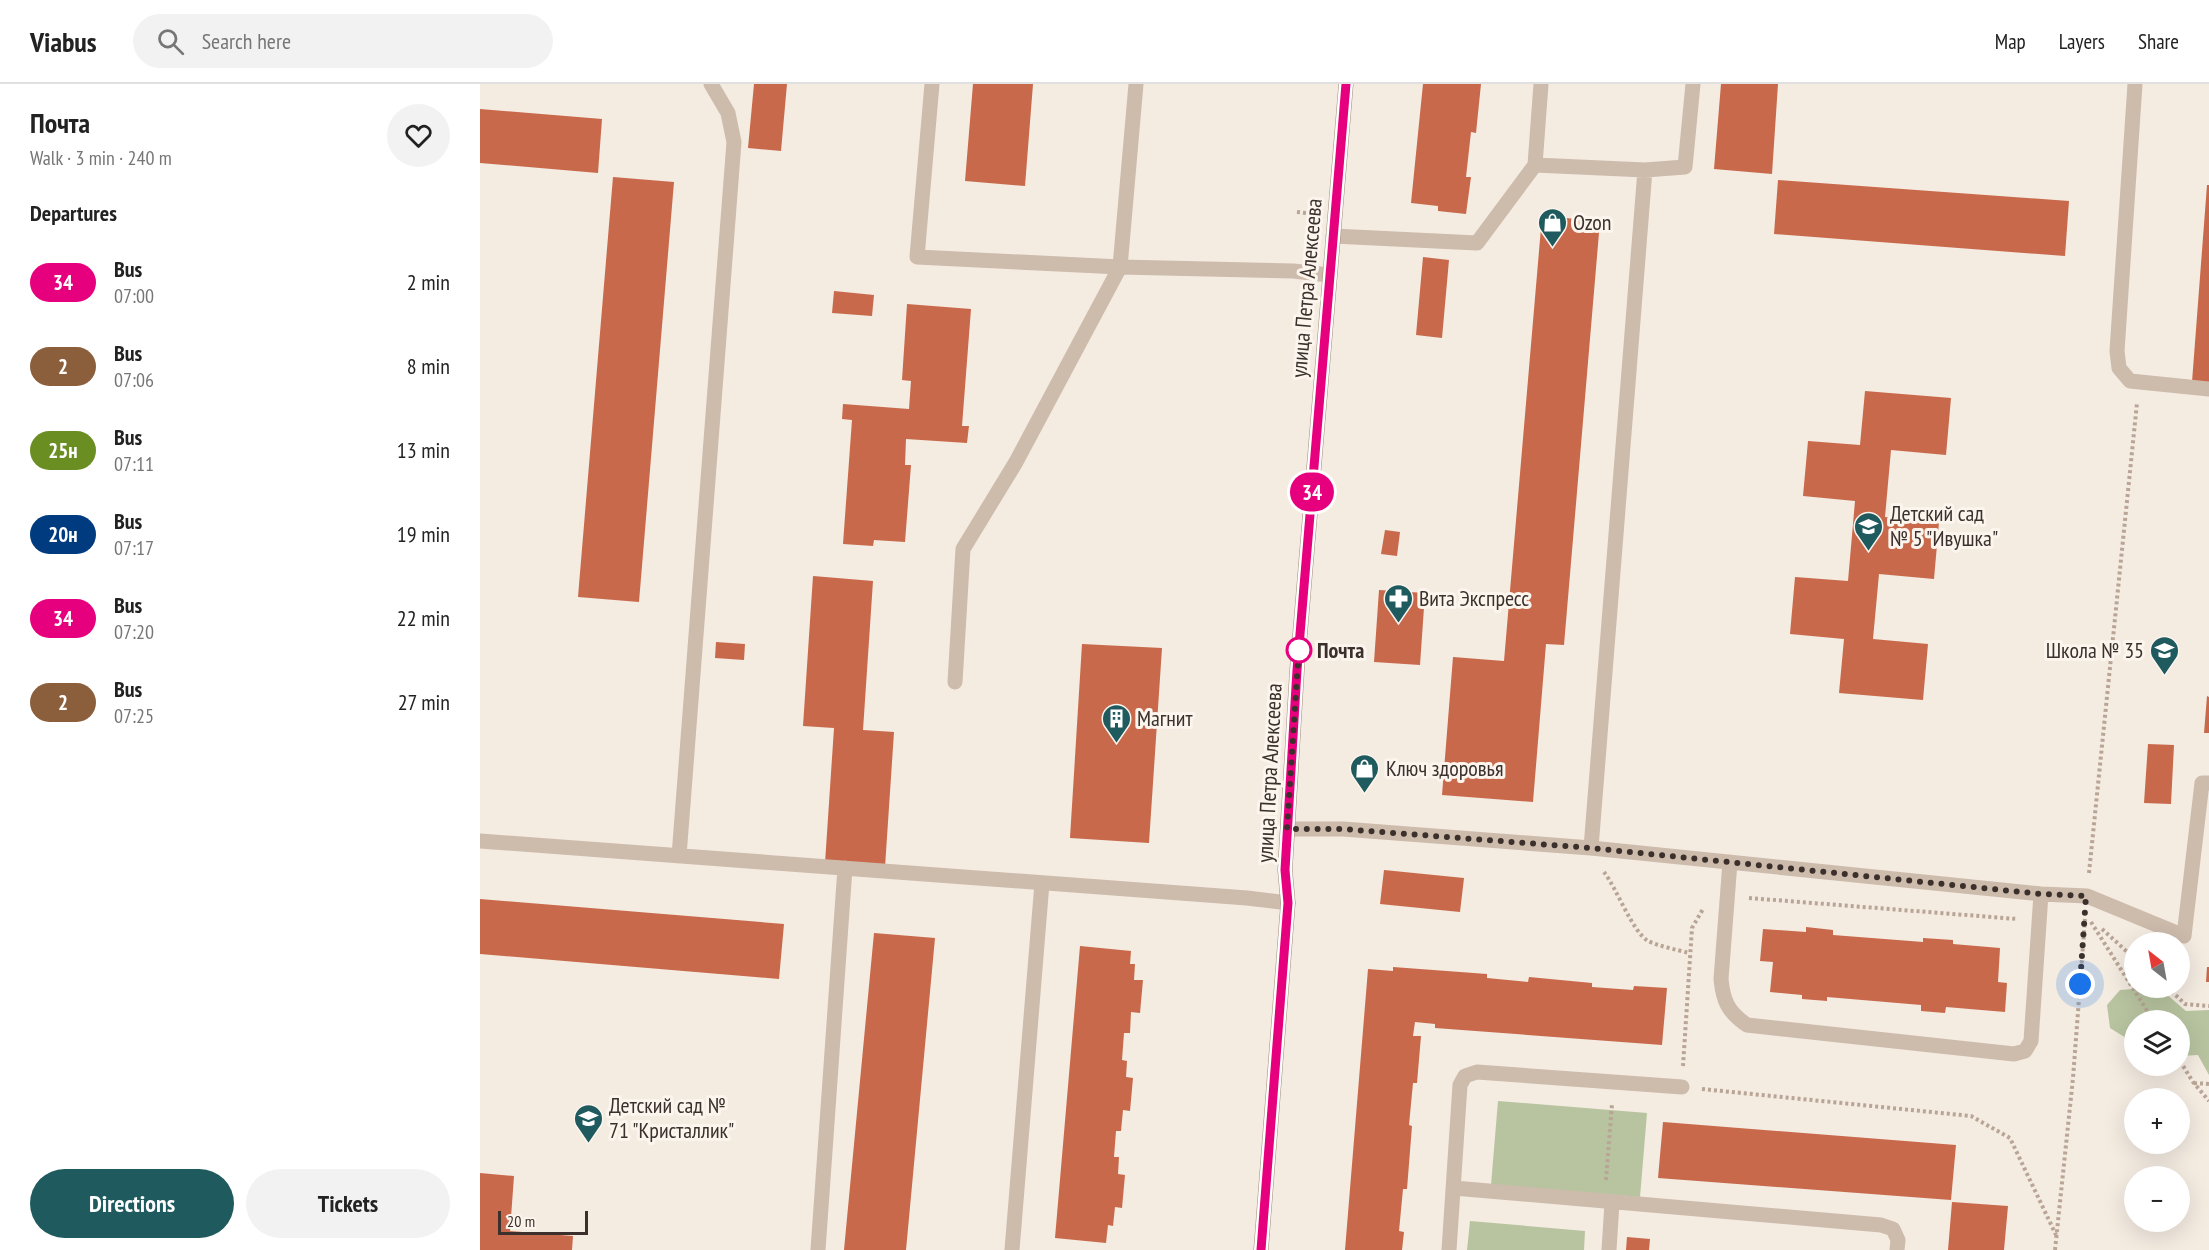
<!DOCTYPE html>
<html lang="en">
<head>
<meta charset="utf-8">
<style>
  body { margin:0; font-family:"PT Sans Narrow",sans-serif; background:#f2f2f2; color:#222; height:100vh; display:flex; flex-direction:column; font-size:22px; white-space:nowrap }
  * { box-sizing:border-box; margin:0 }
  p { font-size:20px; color:#767676 }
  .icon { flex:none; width:33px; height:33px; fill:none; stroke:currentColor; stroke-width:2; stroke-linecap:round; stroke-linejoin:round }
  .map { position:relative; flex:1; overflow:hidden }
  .sheet { display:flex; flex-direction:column; background:#fff; width:480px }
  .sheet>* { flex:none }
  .badge { padding:0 12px; border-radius:20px; font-size:21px; line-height:39px }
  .needle { width:39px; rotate:329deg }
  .fabs { position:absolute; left:1644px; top:848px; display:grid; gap:12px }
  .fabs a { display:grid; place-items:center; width:66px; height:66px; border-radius:50%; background:#fff; box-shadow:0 6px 24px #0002; font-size:30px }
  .scale { position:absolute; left:18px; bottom:15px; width:90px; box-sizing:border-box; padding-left:6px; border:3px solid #3b302b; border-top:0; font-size:16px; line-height:21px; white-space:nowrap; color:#3b302b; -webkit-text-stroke:4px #fbf5ee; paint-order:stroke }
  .you { position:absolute; width:30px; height:30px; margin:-15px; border:4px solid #fff; border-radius:50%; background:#1a73e8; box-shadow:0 0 0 9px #1a73e833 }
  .map>.badge { position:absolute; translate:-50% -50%; box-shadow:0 0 0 3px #fff }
  h2 { padding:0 30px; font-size:22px; line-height:54px }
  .round { display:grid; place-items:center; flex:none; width:63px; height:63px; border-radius:32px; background:#f2f2f2 }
  .head { display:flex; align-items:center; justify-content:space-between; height:102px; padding:0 30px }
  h1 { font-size:28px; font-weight:700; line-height:45px }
  .action { display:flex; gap:12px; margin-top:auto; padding:12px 30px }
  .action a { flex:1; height:69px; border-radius:36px; background:#1f5a5e; color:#fff; font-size:24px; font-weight:700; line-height:69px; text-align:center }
  .action a+a { background:#f2f2f2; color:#222 }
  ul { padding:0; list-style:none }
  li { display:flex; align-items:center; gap:18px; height:84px; padding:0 30px }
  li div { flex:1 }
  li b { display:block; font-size:22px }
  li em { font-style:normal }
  li .badge { min-width:66px; font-weight:700; text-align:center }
  header { display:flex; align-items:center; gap:36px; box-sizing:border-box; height:84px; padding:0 30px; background:#fff; border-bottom:2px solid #e0e0e0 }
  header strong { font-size:28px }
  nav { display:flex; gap:33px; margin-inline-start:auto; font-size:21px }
  .search { width:420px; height:54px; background:#f2f2f2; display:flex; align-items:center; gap:15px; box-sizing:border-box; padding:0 21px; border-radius:33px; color:#767676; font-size:22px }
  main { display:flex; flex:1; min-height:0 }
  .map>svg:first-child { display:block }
  .green { fill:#b8c4a0 }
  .building { fill:#c8694b }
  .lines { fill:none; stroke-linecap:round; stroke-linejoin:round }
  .path { stroke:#b9a596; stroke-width:4; stroke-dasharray:3 3; stroke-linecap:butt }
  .lane { stroke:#cdbbac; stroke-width:15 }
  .secondary { stroke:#a18a7d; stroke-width:15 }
  .line-casing { stroke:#fff; stroke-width:14 }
  .line { stroke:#e6007e; stroke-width:9 }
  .walk { stroke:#3b302b; stroke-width:6; stroke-dasharray:0 10.8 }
  .stop-dot { fill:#fff; stroke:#e6007e; stroke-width:3 }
  .labels { text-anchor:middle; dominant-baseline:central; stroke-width:6; stroke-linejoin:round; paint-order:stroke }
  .poi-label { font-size:22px; fill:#3b302b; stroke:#fbf5ee; text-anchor:start }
  .street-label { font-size:22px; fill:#3b302b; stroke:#fbf5ee }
  .stop-label { font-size:22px; font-weight:bold; fill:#3b302b; stroke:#fbf5ee; text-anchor:start }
</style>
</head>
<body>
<header>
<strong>Viabus</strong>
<div class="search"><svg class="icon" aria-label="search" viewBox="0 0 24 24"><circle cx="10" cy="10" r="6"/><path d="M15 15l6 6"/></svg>Search here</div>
<nav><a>Map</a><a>Layers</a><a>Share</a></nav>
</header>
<main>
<section class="sheet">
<div class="head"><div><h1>Почта</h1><p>Walk · 3 min · 240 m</p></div><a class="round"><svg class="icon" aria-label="heart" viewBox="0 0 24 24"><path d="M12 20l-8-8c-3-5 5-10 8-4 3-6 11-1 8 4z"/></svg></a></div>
<h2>Departures</h2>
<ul>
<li><span class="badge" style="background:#e6007e;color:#fff">34</span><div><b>Bus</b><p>07:00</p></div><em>2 min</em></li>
<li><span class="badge" style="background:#8b5e3c;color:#fff">2</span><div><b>Bus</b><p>07:06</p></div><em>8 min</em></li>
<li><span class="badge" style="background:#6b8e23;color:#fff">25н</span><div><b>Bus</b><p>07:11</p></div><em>13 min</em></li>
<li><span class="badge" style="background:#003b80;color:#fff">20н</span><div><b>Bus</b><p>07:17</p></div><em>19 min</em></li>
<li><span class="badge" style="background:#e6007e;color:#fff">34</span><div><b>Bus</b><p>07:20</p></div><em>22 min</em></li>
<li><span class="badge" style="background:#8b5e3c;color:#fff">2</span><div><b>Bus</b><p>07:25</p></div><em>27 min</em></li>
</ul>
<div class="action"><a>Directions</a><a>Tickets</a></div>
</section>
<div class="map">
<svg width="1729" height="1166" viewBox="0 0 1729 1166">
  <rect width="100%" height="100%" fill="#f4ebe1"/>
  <path class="green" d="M1678,903L1706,927L1729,926V991L1718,971L1700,972V936H1654V959L1630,944L1627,921L1640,906Z
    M1018,1017L1167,1029L1160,1113L1011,1101Z
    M990,1137L1105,1147L1104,1166H987Z"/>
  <path class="building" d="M274,0H307L301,67L268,64Z
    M493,0H553L545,102L485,97Z
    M943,0H1001L996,49L991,48L986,93H991L986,130L958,127V122L931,119Z
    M1241,0H1298L1292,90L1234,85Z
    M0,25L122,35L118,89L0,79Z
    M133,93L194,98L159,518L98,513Z
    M1298,96L1589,117L1585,172L1294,150Z
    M1727,101H1729V299L1712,298Z
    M1062,132L1120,137L1084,561L1066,560L1053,718L962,711L973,573L1024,577Z
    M943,173L969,176L962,254L936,251Z
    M354,207L394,211L392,232L352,229Z
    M427,220L491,225L482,342H489L487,359L426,355L425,381H431L425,458L394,456L393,462L363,460L372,336L362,335L363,320L429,325L431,297L422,296Z
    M1385,307L1471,314L1466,371L1411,366L1405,433L1459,438L1454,495L1399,490L1393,555L1448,560L1443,616L1359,609L1364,555L1310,550L1315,493L1368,497L1375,417L1323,412L1328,357L1380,361Z
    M905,446L920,448L917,472L901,470Z
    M333,492L393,497L383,646L414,648L405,783L345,779L354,644L323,642Z
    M899,506L945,509L940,581L894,578Z
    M236,558L265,560L264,576L235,574Z
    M602,560L682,564L669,759L590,754Z
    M1727,612L1729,613V649H1724Z
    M1668,660L1694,661L1691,720L1664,719Z
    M904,786L984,794L980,828L900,820Z
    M0,815L304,840L299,895L0,870Z
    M1326,843L1353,846V851L1443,858V854L1473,856V860L1520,864L1518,898L1527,899L1525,928L1466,923L1465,929L1441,927V921L1347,913V917L1322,915V911L1290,908L1293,878L1280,877L1283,845L1326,848Z
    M394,849L455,854L426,1166H364Z
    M600,862L651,867L650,880H655L654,896H663L660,929L651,928L650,949H644L642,976L647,977L646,993L653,994L650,1027L643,1026L641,1047H636L634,1073H639L638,1090L645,1091L642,1124L635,1123L633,1142L628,1141L626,1159L575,1154Z
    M913,883L1007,890V894L1048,898L1049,893L1112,899V903L1153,906L1154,902L1187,904L1182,961L955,944V940L935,938L933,952H941L937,999H933L929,1041L932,1042L927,1105H923L919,1147L924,1148L922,1166H865L888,885L913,887Z
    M1727,883H1729V898H1726Z
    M1183,1038L1476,1061L1471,1116L1178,1094Z
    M0,1089L34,1092L30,1147L93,1152L92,1166H0Z
    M1472,1118L1528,1122L1524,1166H1468Z
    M1147,1153L1170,1155L1169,1166H1146Z"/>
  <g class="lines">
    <path class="path" d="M817,128L835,130
      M1124,788C1137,805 1152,847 1168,857C1178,862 1198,866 1209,869
      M1609,789L1657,319
      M1269,814L1537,835
      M1611,838L1673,936
      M1622,845L1654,874
      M1687,903L1705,920L1729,922
      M1700,977L1713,998L1729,1017
      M1203,982L1212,844L1223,825
      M1714,999L1729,1000
      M1222,1005L1491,1032L1530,1054L1576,1151
      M1126,1096L1132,1020
      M1575,1166L1593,994L1605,835"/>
    <path class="lane" d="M452,0L437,173L640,183L813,187L849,191
      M1655,0L1637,267L1639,284L1650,297L1729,305
      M1055,81L1165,86
      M853,152L997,159L1055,81L1061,0
      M475,598L483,465L536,378L640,183L656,0
      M807,745H863L1111,764L1561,810L1607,812L1704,852L1722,699H1729
      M0,757L767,814L808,819
      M1111,764L1165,86L1205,83L1213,0
      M199,772L254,58L248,29L231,0
      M1250,778L1241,895C1243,917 1248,928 1267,941L1534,970L1545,967L1551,957L1561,810
      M974,1104L1401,1141L1413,1145L1418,1156L1417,1166
      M338,1166L365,784
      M532,1166L562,799
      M969,1166L980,1001L985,992L997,988L1202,1003
      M1129,1166L1132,1119"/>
    <path class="secondary" d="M781,1166L808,819L805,786L817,586L866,0"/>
  </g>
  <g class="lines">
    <defs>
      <path id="line" d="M781,1166L808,819L805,786L817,586L866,0"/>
    </defs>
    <use href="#line" class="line-casing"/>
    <use href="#line" class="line"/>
    <path class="walk" d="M819,566V563L807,745H862L1111,764L1561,810L1606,812L1600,900"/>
  </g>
  <defs>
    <symbol id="shop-pin" viewBox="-11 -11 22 30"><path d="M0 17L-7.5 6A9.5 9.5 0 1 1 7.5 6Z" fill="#1f5a5e" stroke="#fbf5ee"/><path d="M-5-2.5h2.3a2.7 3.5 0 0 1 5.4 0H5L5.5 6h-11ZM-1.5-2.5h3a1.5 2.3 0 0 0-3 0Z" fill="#fff"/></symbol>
    <symbol id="school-pin" viewBox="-11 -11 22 30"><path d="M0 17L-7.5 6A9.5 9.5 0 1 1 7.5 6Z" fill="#1f5a5e" stroke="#fbf5ee"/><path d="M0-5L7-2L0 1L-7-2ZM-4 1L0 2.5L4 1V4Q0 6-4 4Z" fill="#fff"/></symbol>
    <symbol id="pharmacy-pin" viewBox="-11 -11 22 30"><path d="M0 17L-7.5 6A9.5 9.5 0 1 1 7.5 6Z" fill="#1f5a5e" stroke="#fbf5ee"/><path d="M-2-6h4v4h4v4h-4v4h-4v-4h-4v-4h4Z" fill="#fff"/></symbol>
    <symbol id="building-pin" viewBox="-11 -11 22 30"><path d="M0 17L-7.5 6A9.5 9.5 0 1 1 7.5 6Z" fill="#1f5a5e" stroke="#fbf5ee"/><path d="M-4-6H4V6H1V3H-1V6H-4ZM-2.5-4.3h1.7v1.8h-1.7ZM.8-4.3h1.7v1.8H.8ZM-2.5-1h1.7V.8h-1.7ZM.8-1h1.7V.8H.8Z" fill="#fff"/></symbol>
  </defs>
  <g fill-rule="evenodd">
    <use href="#shop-pin" x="1056" y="122" width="33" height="45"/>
    <use href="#school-pin" x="1372" y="426" width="33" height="45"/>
    <use href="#pharmacy-pin" x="902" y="498" width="33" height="45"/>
    <use href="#school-pin" x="1668" y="550" width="33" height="45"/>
    <use href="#building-pin" x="620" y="618" width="33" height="45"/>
    <use href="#shop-pin" x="868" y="668" width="33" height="45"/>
    <use href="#school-pin" x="92" y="1018" width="33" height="45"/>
  </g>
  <circle class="stop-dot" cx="819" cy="566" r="12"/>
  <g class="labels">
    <g class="poi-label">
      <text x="1093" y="138">Ozon</text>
      <text x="1410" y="429">Детский сад<tspan x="1410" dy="25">№ 5 "Ивушка"</tspan></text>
      <text x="939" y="514">Вита Экспресс</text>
      <text x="1664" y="566" text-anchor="end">Школа № 35</text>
      <text x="657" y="634">Магнит</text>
      <text x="906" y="684">Ключ здоровья</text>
      <text x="129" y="1021">Детский сад №<tspan x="129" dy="25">71 "Кристаллик"</tspan></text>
    </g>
    <g class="street-label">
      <text transform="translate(826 204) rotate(-85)">улица Петра Алексеева</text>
      <text transform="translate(789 689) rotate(-87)">улица Петра Алексеева</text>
    </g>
    <g class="stop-label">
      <text x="837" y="566">Почта</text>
    </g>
  </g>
</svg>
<div class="fabs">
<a><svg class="needle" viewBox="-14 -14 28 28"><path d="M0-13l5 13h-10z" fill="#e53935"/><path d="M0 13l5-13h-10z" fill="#767676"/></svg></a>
<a><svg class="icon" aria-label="layers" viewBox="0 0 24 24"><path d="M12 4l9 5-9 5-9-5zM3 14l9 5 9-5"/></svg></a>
<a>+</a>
<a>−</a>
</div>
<div class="scale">20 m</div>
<div class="you" style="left:1600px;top:900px"></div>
<b class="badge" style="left:832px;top:408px;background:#e6007e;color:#fff">34</b>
</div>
</main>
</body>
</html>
